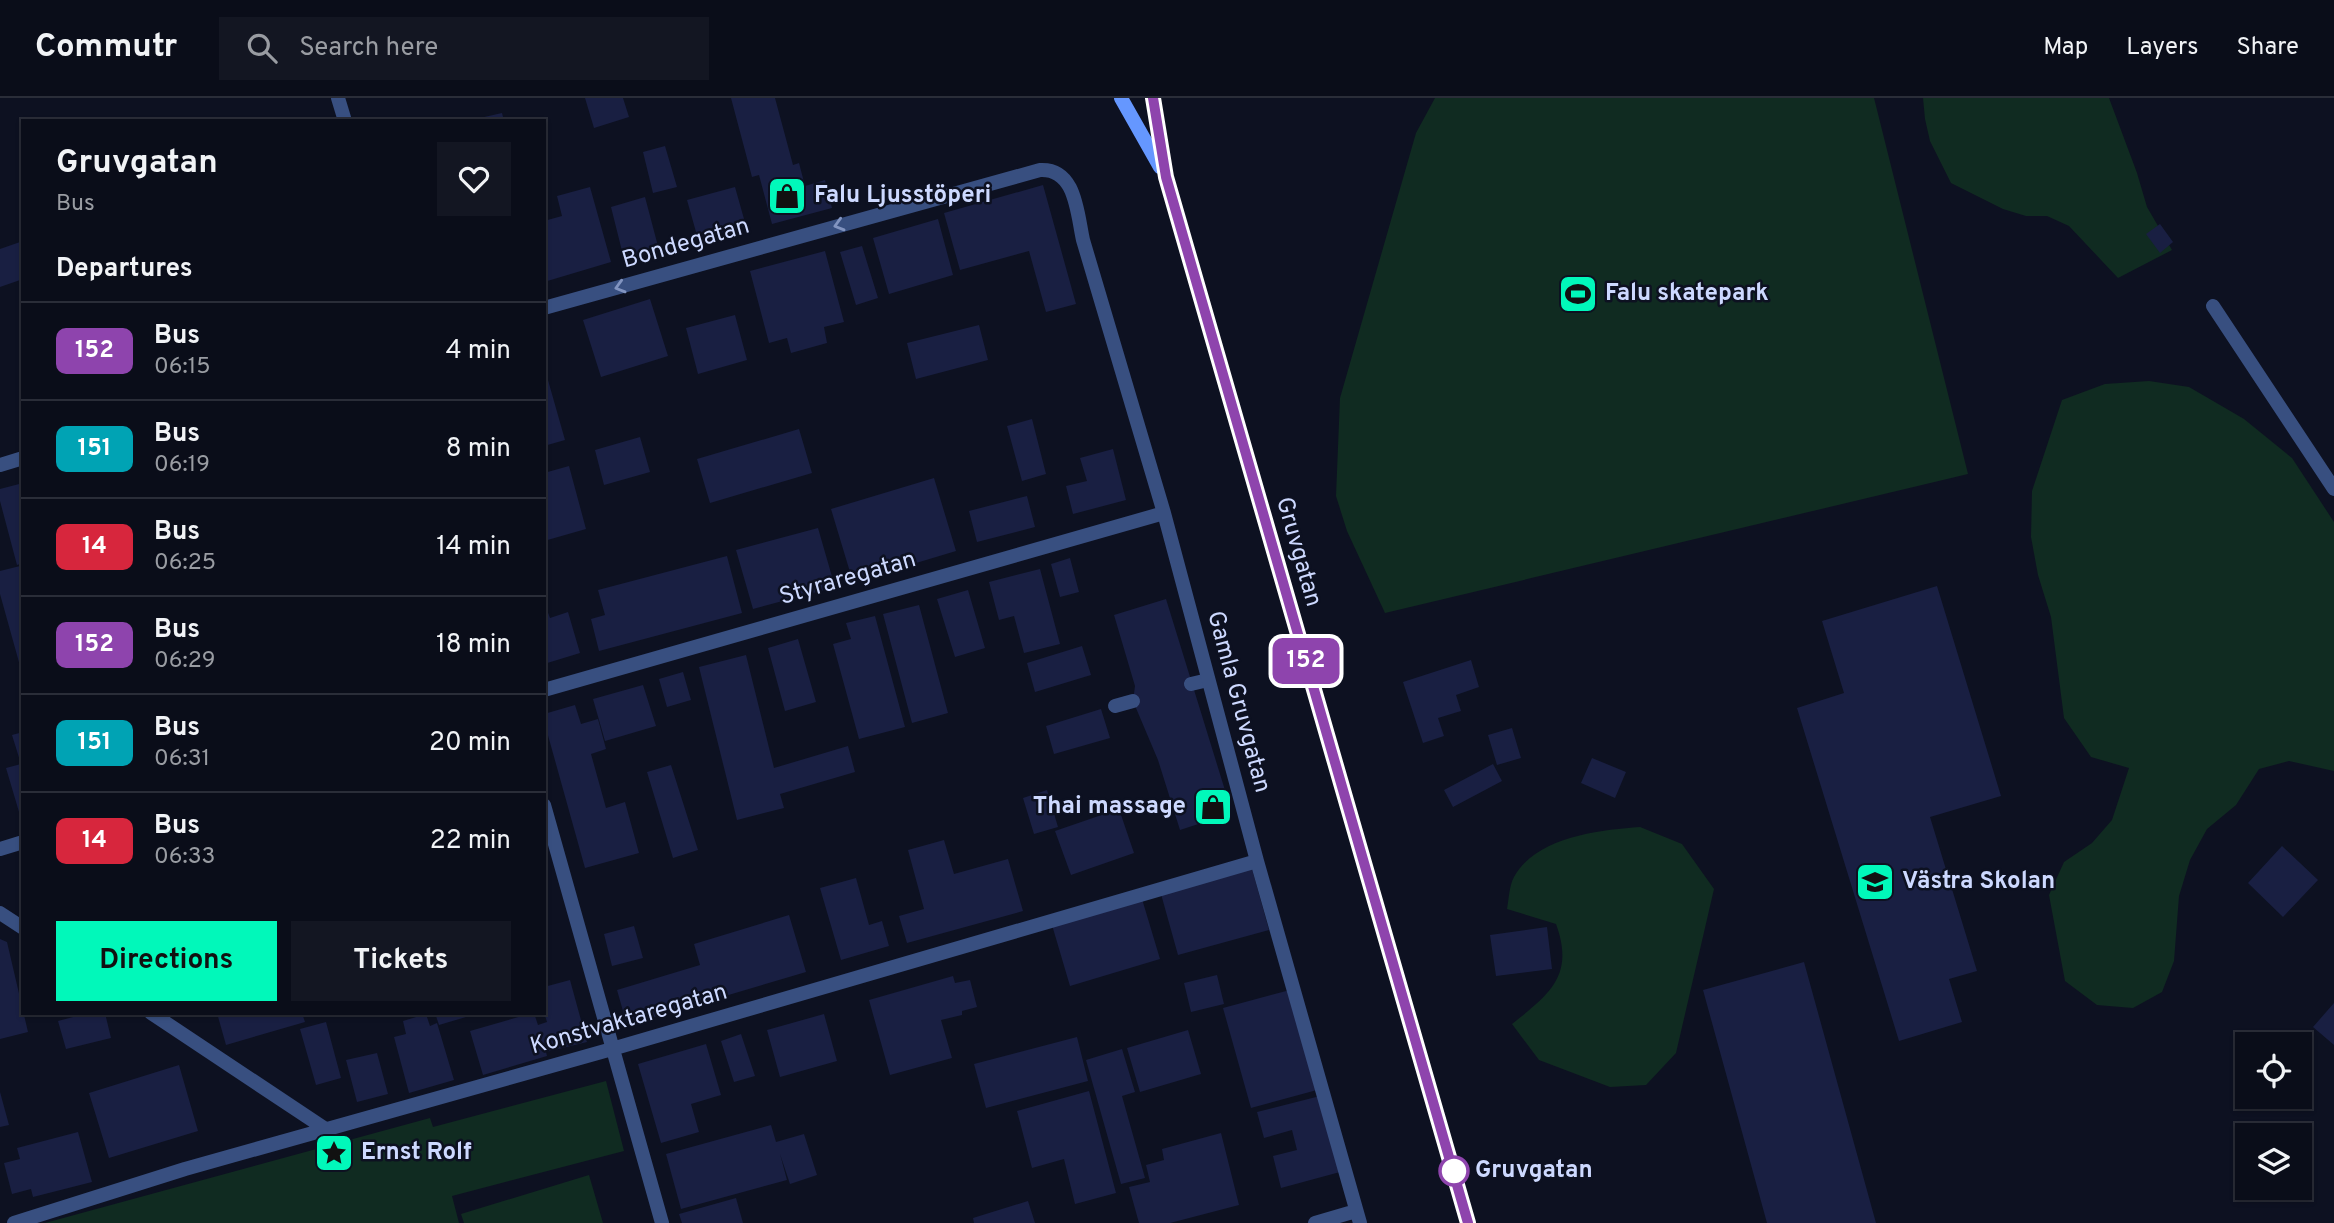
<!DOCTYPE html>
<html lang="en">
<head>
<meta charset="utf-8">
<style>
  body { margin:0; font-family:Overpass,sans-serif; background:#131622; color:#f1f3f6; height:100vh; display:flex; flex-direction:column; font-size:26px; white-space:nowrap }
  * { box-sizing:border-box; margin:0 }
  p { font-size:23px; color:#999ca2 }
  .icon { flex:none; width:38px; height:38px; fill:none; stroke:currentColor; stroke-width:2; stroke-linecap:round; stroke-linejoin:round }
  .map { position:relative; flex:1; overflow:hidden }
  .sheet { position:absolute; left:21px; top:21px; width:525px; height:896px; display:flex; flex-direction:column; background:#0a0d19; border-radius:0px; box-shadow:0 2px 5px #0004,0 0 0 2px #2a2d38 }
  .sheet>* { flex:none }
  .badge { padding:0 14px; border-radius:10px; font-size:24px; line-height:46px }
  .buttons { position:absolute; left:2235px; top:934px; display:grid; gap:14px }
  .buttons a { display:grid; place-items:center; width:77px; height:77px; border-radius:0px; background:#0a0d19; box-shadow:0 2px 5px #0004,0 0 0 2px #2a2d38; font-size:35px }
  .map>.badge { position:absolute; translate:-50% -50%; box-shadow:0 0 0 4px #fff }
  h2 { padding:0 35px; font-size:26px; line-height:63px }
  .round { display:grid; place-items:center; flex:none; width:74px; height:74px; border-radius:0px; background:#131622 }
  .overview { display:flex; align-items:center; justify-content:space-between; height:119px; padding:0 35px }
  h1 { font-size:33px; font-weight:700; line-height:52px }
  .button { display:flex; gap:14px; margin-top:auto; padding:14px 35px }
  .button a { flex:1; height:80px; border-radius:0px; background:#01f8ba; color:#111; font-size:28px; font-weight:700; line-height:80px; text-align:center }
  .button a+a { background:#131622; color:#f1f3f6 }
  ul { padding:0; list-style:none }
  li { display:flex; align-items:center; gap:21px; height:98px; padding:0 35px; border-top:2px solid #2a2d38 }
  li div { flex:1 }
  li b { display:block; font-size:26px }
  li em { font-style:normal }
  li .badge { min-width:77px; font-weight:700; text-align:center }
  header { display:flex; align-items:center; gap:42px; box-sizing:border-box; height:98px; padding:0 35px; background:#0a0d19; border-bottom:2px solid #2a2d38 }
  header strong { font-size:33px }
  nav { display:flex; gap:38px; margin-inline-start:auto; font-size:24px }
  .search { width:490px; height:63px; background:#131622; display:flex; align-items:center; gap:18px; box-sizing:border-box; padding:0 24px; border-radius:0px; color:#999ca2; font-size:26px }
  .map>svg:first-child { display:block }
  .green { fill:#102b21 }
  .building { fill:#191f42 }
  .lines { fill:none; stroke-linecap:round; stroke-linejoin:round }
  .lane { stroke:#384f80; stroke-width:14 }
  .street { stroke:#384f80; stroke-width:14 }
  .secondary { stroke:#6597ff; stroke-width:14 }
  .oneway { stroke:#8294c0 }
  .line-casing { stroke:#fff; stroke-width:16 }
  .line { stroke:#8e44ad; stroke-width:10 }
  .stop-dot { fill:#fff; stroke:#8e44ad; stroke-width:3.5 }
  .labels { text-anchor:middle; dominant-baseline:central; stroke-width:5; stroke-linejoin:round; paint-order:stroke }
  .poi-label { font-size:24px; font-weight:bold; fill:#cdd9ff; stroke:#0d1121; text-anchor:start }
  .street-label { font-size:24px; fill:#cdd9ff; stroke:#0d1121 }
  .stop-label { font-size:24px; font-weight:bold; fill:#cdd9ff; stroke:#0d1121; text-anchor:start }
</style>
</head>
<body>
<header>
<strong>Commutr</strong>
<div class="search"><svg class="icon" aria-label="search" viewBox="0 0 24 24"><circle cx="10" cy="10" r="6"/><path d="M15 15l6 6"/></svg>Search here</div>
<nav><a>Map</a><a>Layers</a><a>Share</a></nav>
</header>
<div class="map">
<svg width="2334" height="1125" viewBox="0 0 2334 1125">
  <rect width="100%" height="100%" fill="#0d1121"/>
  <path class="green" d="M1435,0H1874L1968,376L1385,515L1347,433L1336,398L1340,300L1416,35Z
    M1923,0H2109L2137,75L2147,109L2172,152L2118,180L2069,128L2047,118H2026L2003,111L1951,85L1930,43L1925,21Z
    M2149,283L2189,289L2244,321L2292,360L2334,424V673L2289,663L2259,671L2236,707L2207,731L2190,762L2179,798L2174,863L2162,894L2133,910L2097,907L2065,883L2049,797L2064,764L2092,745L2112,722L2129,670L2091,659L2064,620L2051,519L2038,477L2031,439L2032,393L2062,302L2105,286Z
    M1640,729L1682,746L1714,791L1676,955L1646,987L1610,989L1539,962L1512,926C1549,896 1575,878 1556,826L1507,811C1509,801 1509,788 1514,779C1536,739 1599,732 1640,729Z
    M606,983L624,1053L452,1098L459,1125H45L430,1020L433,1029Z
    M589,1077L603,1125H464L461,1116Z"/>
  <path class="building" d="M585,0H623L629,19L594,30Z
    M731,0H775L793,67L799,65L805,88L825,82L832,110L772,126L759,77L752,79Z
    M502,15L504,23H471V22Z
    M665,48L677,89L653,95L643,54Z
    M1043,87L1076,206L1046,214L1029,153L960,172L944,115Z
    M590,89L611,164L544,184V123L562,118L557,98Z
    M735,89L746,128L698,141L687,102Z
    M645,99L659,152L624,161L611,109Z
    M938,121L953,177L889,196L873,140Z
    M2160,126L2173,144L2160,155L2146,136Z
    M23,143V181L0,189V151Z
    M862,148L878,200L856,207L840,154Z
    M825,153L844,224L824,229L827,245L791,255L787,240L769,245L750,173Z
    M650,201L668,258L601,279L583,222Z
    M735,217L747,262L698,276L686,230Z
    M979,227L988,262L916,281L907,245Z
    M544,268L565,342L544,348Z
    M1032,321L1046,376L1022,383L1007,328Z
    M799,331L812,375L710,405L697,361Z
    M640,339L650,374L604,387L595,352Z
    M1113,351L1126,402L1073,416L1066,388L1087,383L1080,360Z
    M569,368L586,431L544,443V375Z
    M934,380L956,453L853,484L831,411Z
    M23,385V465L17,467L0,403V391Z
    M1027,398L1035,429L977,444L969,413Z
    M818,430L835,489L753,511L736,452Z
    M727,458L742,515L599,553L591,521L605,517L598,492Z
    M1070,460L1079,494L1060,499L1051,466Z
    M20,468L23,479L22,575L0,496V473Z
    M1040,471L1060,546L1024,555L1014,518L999,522L989,484Z
    M1937,488L2001,698L1930,719L1977,873L1949,881L1962,924L1899,943L1797,610L1844,595L1822,523Z
    M968,492L985,550L955,559L937,501Z
    M1166,501L1232,715L1180,732L1158,662L1133,603L1135,588L1114,517Z
    M544,504L550,520L568,514L580,555L544,566Z
    M919,507L948,615L912,625L883,516Z
    M875,518L905,629L859,641L833,546L851,541L846,525Z
    M798,541L816,604L785,613L768,550Z
    M1082,548L1091,577L1035,594L1027,565Z
    M746,557L774,670L848,648L855,674L780,696L784,710L737,722L699,569Z
    M1471,562L1479,589L1456,597L1461,613L1438,620L1444,638L1423,645L1403,584Z
    M683,574L691,602L667,609L659,581Z
    M643,587L656,628L605,643L593,601Z
    M575,607L581,626L598,621L606,651L591,656L606,710L625,704L639,755L585,770L544,623V616Z
    M1101,611L1110,640L1054,656L1046,628Z
    M1512,630L1521,660L1497,667L1488,637Z
    M23,634V724H22L6,670L21,666L12,637Z
    M1592,660L1626,674L1615,700L1581,685Z
    M1493,666L1502,683L1453,709L1444,692Z
    M671,667L698,752L673,760L647,674Z
    M1047,692L1058,729L1034,736L1023,700Z
    M1119,711L1134,755L1071,777L1055,733Z
    M944,742L954,776L1008,761L1023,813L907,845L899,818L924,811L908,752Z
    M2282,748L2318,782L2283,819L2248,785Z
    M1252,771L1269,832L1178,857L1161,796Z
    M856,780L869,827L882,823L889,848L841,862L820,790Z
    M1142,801L1160,861L1070,888L1052,827Z
    M789,817L806,874L627,927L617,892L700,867L694,846Z
    M634,828L643,860L612,868L604,836Z
    M1547,829L1552,871L1496,878L1490,837Z
    M0,841L7,844L28,934L0,941Z
    M1804,864L1876,1125H1767L1703,892Z
    M1217,877L1224,906L1191,914L1184,885Z
    M953,878L955,885L970,882L977,909L962,913V917L941,922L952,960L890,977L869,902Z
    M570,882L587,944L546,954L547,958L483,977L470,933L532,915H534L538,927L547,924L544,914V889Z
    M1290,892L1317,992L1251,1010L1223,910Z
    M2334,905V947L2313,929Z
    M88,915H105L111,940L66,951L58,923Z
    M217,915H302L305,924L226,947Z
    M435,915H464L466,919L439,927Z
    M426,916L430,928L437,925L454,982L409,995L394,939L406,936L403,923Z
    M824,916L837,963L780,979L767,932Z
    M326,924L341,980L316,987L300,931Z
    M1188,932L1201,976L1140,994L1127,950Z
    M741,936L755,978L734,984L721,943Z
    M1077,939L1088,983L986,1010L974,966Z
    M706,946L721,997L691,1006L699,1034L661,1045L638,966Z
    M1122,951L1135,994L1122,998L1145,1080L1121,1086L1086,962Z
    M377,955L388,996L357,1004L346,962Z
    M179,967L198,1033L109,1060L89,995Z
    M1089,993L1116,1095L1075,1106L1064,1061L1032,1070L1017,1013Z
    M0,994L9,1027L0,1029Z
    M1320,998L1340,1074L1281,1090L1273,1058L1297,1052L1292,1032L1264,1040L1257,1014Z
    M771,1027L776,1044L804,1036L817,1077L790,1086L780,1056L787,1082L681,1111L666,1056Z
    M78,1034L92,1084L33,1099L31,1091L12,1096L4,1065L20,1061L17,1050Z
    M1221,1035L1239,1107L1170,1125H1139L1129,1089L1150,1084L1146,1067L1164,1062L1162,1051Z
    M736,1100L743,1125H682L679,1116Z
    M1028,1103L1035,1125H974L973,1120Z"/>
  <g class="lines">
    <path class="lane" d="M1191,586L1208,582
      M1115,608L1133,603"/>
    <path class="street" d="M338,0L345,23
      M2213,208L2334,391
      M544,210L1040,72C1076,70 1077,115 1083,142L1164,415L1257,763L1360,1125
      M0,367L23,360
      M544,592L1164,415
      M544,707L662,1125
      M0,751L23,744
      M0,815L23,830
      M151,915L327,1032
      M14,1125L185,1071L612,951L1257,763
      M1315,1125L1356,1113"/>
    <path class="secondary" d="M1121,0L1160,69
      M1153,0L1166,79L1468,1125"/>
  </g>
  <defs><path id="oneway-chevron" d="M-2-3.5L2.5 0L-2 3.5" fill="none" stroke-width="1.6" stroke-linecap="round" stroke-linejoin="round" transform="scale(1.75)"/></defs>
  <g class="oneway">
    <use href="#oneway-chevron" transform="translate(839 127) rotate(164)"/>
    <use href="#oneway-chevron" transform="translate(620 189) rotate(164)"/>
  </g>
  <g class="lines">
    <defs>
      <path id="line" d="M1153,0L1166,79L1468,1125"/>
    </defs>
    <use href="#line" class="line-casing"/>
    <use href="#line" class="line"/>
  </g>
  <defs>
    <symbol id="shop-square" viewBox="-11 -11 22 22"><rect x="-9" y="-9" width="18" height="18" rx="4" fill="#01f8ba" stroke="#0d1121"/><path d="M-5-2.5h2.3a2.7 3.5 0 0 1 5.4 0H5L5.5 6h-11ZM-1.5-2.5h3a1.5 2.3 0 0 0-3 0Z" fill="#111"/></symbol>
    <symbol id="stadium-square" viewBox="-11 -11 22 22"><rect x="-9" y="-9" width="18" height="18" rx="4" fill="#01f8ba" stroke="#0d1121"/><path d="M0-5a6.5 5 0 1 0 0 10a6.5 5 0 1 0 0-10ZM-3.5-1.8h7v3.6h-7Z" fill="#111"/></symbol>
    <symbol id="school-square" viewBox="-11 -11 22 22"><rect x="-9" y="-9" width="18" height="18" rx="4" fill="#01f8ba" stroke="#0d1121"/><path d="M0-5L7-2L0 1L-7-2ZM-4 1L0 2.5L4 1V4Q0 6-4 4Z" fill="#111"/></symbol>
    <symbol id="sight-square" viewBox="-11 -11 22 22"><rect x="-9" y="-9" width="18" height="18" rx="4" fill="#01f8ba" stroke="#0d1121"/><path d="M0-6L1.8-2.2L6-1.7L2.9 1.2L3.7 5.4L0 3.3L-3.7 5.4L-2.9 1.2L-6-1.7L-1.8-2.2Z" fill="#111"/></symbol>
  </defs>
  <g fill-rule="evenodd">
    <use href="#shop-square" x="765" y="76" width="44" height="44"/>
    <use href="#stadium-square" x="1556" y="174" width="44" height="44"/>
    <use href="#shop-square" x="1191" y="687" width="44" height="44"/>
    <use href="#school-square" x="1853" y="762" width="44" height="44"/>
    <use href="#sight-square" x="312" y="1033" width="44" height="44"/>
  </g>
  <circle class="stop-dot" cx="1454" cy="1073" r="14"/>
  <g class="labels">
    <g class="poi-label">
      <text x="814" y="98">Falu Ljusstöperi</text>
      <text x="1605" y="196">Falu skatepark</text>
      <text x="1186" y="709" text-anchor="end">Thai massage</text>
      <text x="1902" y="784">Västra Skolan</text>
      <text x="361" y="1055">Ernst Rolf</text>
    </g>
    <g class="street-label">
      <text transform="translate(686 146) rotate(-16)">Bondegatan</text>
      <text transform="translate(1298 454) rotate(74)">Gruvgatan</text>
      <text transform="translate(848 481) rotate(-16)">Styraregatan</text>
      <text transform="translate(1238 604) rotate(75)">Gamla Gruvgatan</text>
      <text transform="translate(629 922) rotate(-16)">Konstvaktaregatan</text>
    </g>
    <g class="stop-label">
      <text x="1475" y="1073">Gruvgatan</text>
    </g>
  </g>
</svg>
<div class="buttons">
<a><svg class="icon" aria-label="locate" viewBox="0 0 24 24"><circle cx="12" cy="12" r="6"/><path d="M12 2v4M12 18v4M2 12h4M18 12h4"/></svg></a>
<a><svg class="icon" aria-label="layers" viewBox="0 0 24 24"><path d="M12 4l9 5-9 5-9-5zM3 14l9 5 9-5"/></svg></a>
</div>
<b class="badge" style="left:1306px;top:563px;background:#8e44ad;color:#fff">152</b>
<section class="sheet">
<div class="overview"><div><h1>Gruvgatan</h1><p>Bus</p></div><a class="round"><svg class="icon" aria-label="heart" viewBox="0 0 24 24"><path d="M12 20l-8-8c-3-5 5-10 8-4 3-6 11-1 8 4z"/></svg></a></div>
<h2>Departures</h2>
<ul>
<li><span class="badge" style="background:#8e44ad;color:#fff">152</span><div><b>Bus</b><p>06:15</p></div><em>4 min</em></li>
<li><span class="badge" style="background:#00a3b4;color:#fff">151</span><div><b>Bus</b><p>06:19</p></div><em>8 min</em></li>
<li><span class="badge" style="background:#d7263d;color:#fff">14</span><div><b>Bus</b><p>06:25</p></div><em>14 min</em></li>
<li><span class="badge" style="background:#8e44ad;color:#fff">152</span><div><b>Bus</b><p>06:29</p></div><em>18 min</em></li>
<li><span class="badge" style="background:#00a3b4;color:#fff">151</span><div><b>Bus</b><p>06:31</p></div><em>20 min</em></li>
<li><span class="badge" style="background:#d7263d;color:#fff">14</span><div><b>Bus</b><p>06:33</p></div><em>22 min</em></li>
</ul>
<div class="button"><a>Directions</a><a>Tickets</a></div>
</section>
</div>
</body>
</html>
